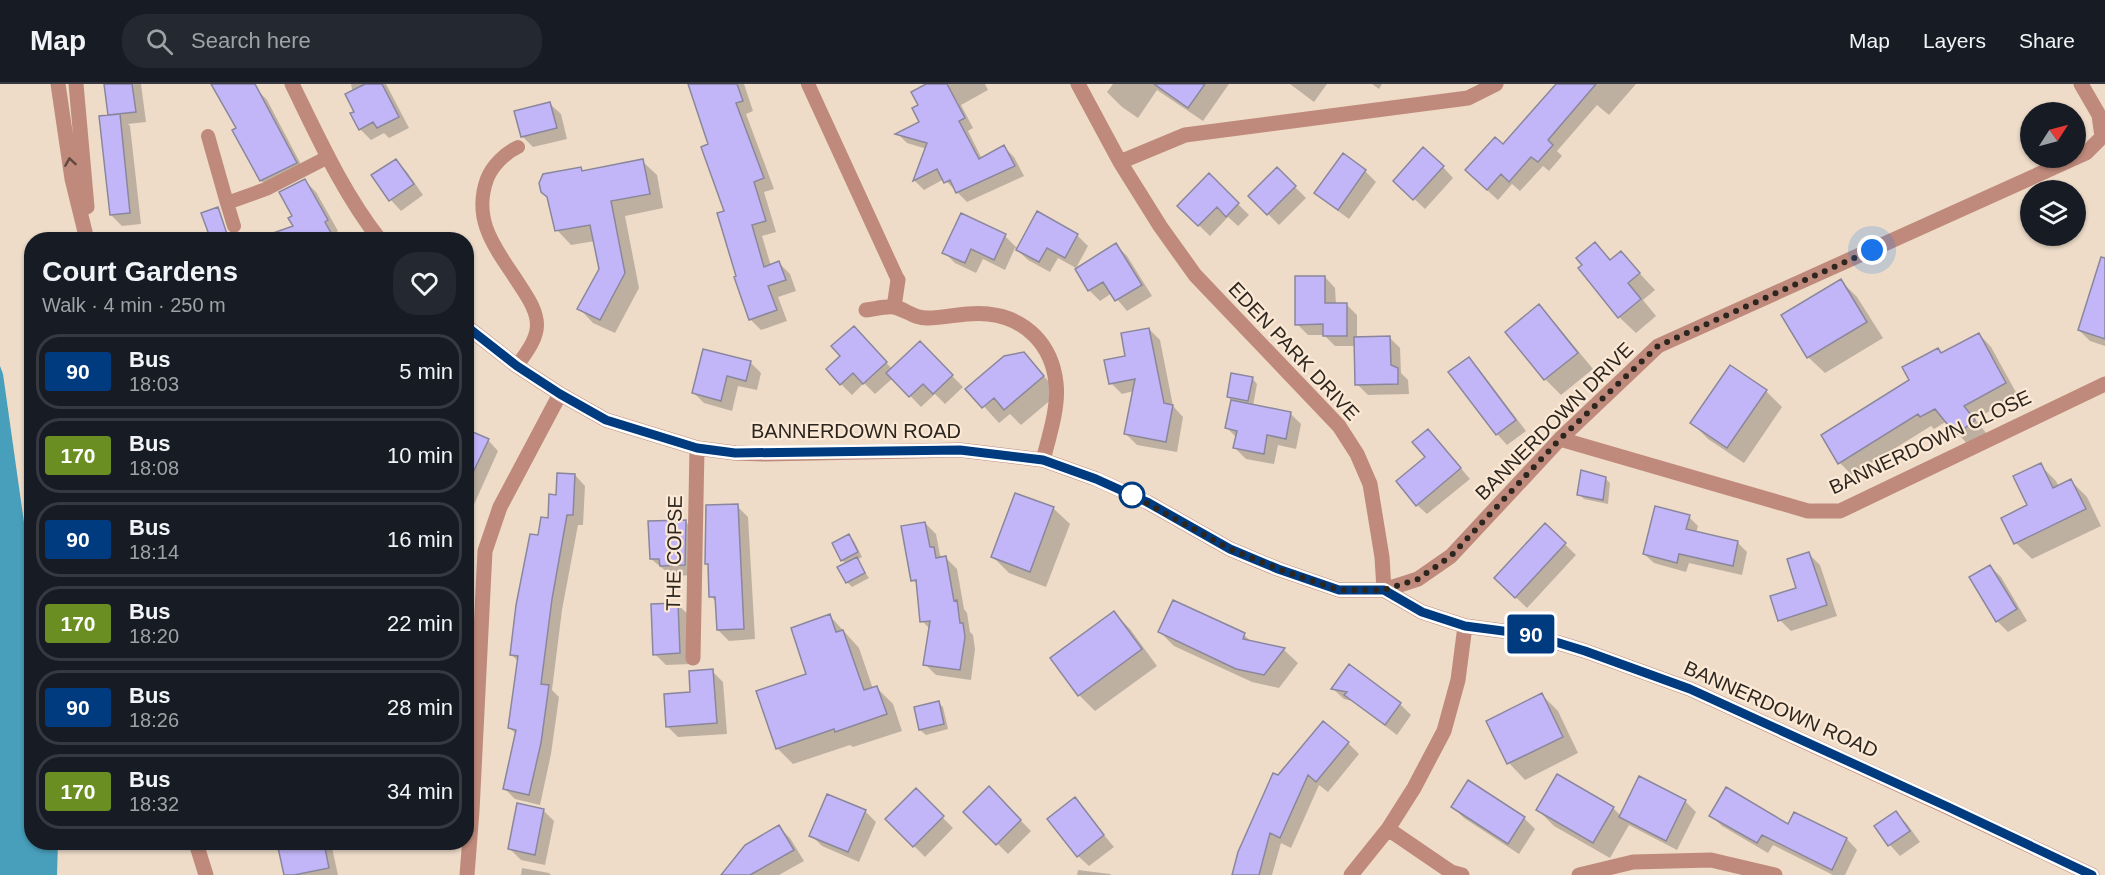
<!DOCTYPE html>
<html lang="en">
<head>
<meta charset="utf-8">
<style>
  body { margin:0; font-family:Helvetica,sans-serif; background:#242831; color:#f1f3f6; height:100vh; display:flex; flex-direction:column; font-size:22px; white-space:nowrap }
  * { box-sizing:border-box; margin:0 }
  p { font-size:20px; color:#9ea1a6 }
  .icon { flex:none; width:33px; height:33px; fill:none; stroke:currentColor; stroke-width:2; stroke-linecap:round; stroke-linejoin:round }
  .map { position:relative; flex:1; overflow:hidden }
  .drawer { position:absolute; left:24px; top:148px; width:450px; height:618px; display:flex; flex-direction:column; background:#171b24; border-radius:24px; box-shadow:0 2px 4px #0004 }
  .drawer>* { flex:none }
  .badge { padding:0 12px; border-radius:4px; font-size:21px; line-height:39px }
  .needle { width:39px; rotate:54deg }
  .buttons { position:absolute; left:2020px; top:18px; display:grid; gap:12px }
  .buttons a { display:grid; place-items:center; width:66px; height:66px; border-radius:50%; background:#171b24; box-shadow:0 2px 4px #0004; font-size:30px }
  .you { position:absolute; width:30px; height:30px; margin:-15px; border:4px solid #fff; border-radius:50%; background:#1a73e8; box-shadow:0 0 0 9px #1a73e833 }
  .map>.badge { position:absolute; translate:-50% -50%; box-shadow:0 0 0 3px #fff }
  .round { display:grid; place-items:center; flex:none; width:63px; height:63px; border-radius:24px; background:#242831 }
  .head { display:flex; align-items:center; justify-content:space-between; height:102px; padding:0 18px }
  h1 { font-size:28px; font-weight:700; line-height:45px }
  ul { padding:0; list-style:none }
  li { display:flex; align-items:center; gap:18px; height:75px; margin:0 12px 9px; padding:0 6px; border:3px solid #363941; border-radius:24px }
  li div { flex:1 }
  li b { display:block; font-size:22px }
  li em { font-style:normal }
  li .badge { min-width:66px; font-weight:700; text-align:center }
  header { display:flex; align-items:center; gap:36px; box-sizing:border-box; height:84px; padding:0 30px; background:#171b24; border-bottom:2px solid #363941 }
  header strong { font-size:28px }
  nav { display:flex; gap:33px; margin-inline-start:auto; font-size:21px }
  .search { width:420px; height:54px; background:#242831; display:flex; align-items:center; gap:15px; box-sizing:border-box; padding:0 21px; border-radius:24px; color:#9ea1a6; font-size:22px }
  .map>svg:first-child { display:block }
  .water { fill:#489fbb }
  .shadow { fill:#0003 }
  .building { fill:#c3b6f8; stroke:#8a879c; stroke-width:1.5 }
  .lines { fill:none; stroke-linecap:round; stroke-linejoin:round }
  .service { stroke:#bf8a7c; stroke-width:14 }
  .minor { stroke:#bf8a7c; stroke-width:15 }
  .tertiary { stroke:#bf8a7c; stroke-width:15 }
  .oneway { stroke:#604940 }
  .line-casing { stroke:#fff; stroke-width:14 }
  .line { stroke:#003b80; stroke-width:9 }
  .walk { stroke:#2d261f; stroke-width:6; stroke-dasharray:0 10.8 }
  .stop-dot { fill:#fff; stroke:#003b80; stroke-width:3 }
  .labels { text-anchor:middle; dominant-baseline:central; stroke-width:4.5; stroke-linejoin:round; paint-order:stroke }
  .street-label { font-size:20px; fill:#2d261f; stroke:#fbe9d6 }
</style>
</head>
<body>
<header>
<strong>Map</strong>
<div class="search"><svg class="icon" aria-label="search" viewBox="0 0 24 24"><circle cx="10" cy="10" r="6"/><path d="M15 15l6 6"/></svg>Search here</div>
<nav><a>Map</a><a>Layers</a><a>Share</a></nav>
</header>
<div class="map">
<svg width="2105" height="791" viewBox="0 0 2105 791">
  <rect width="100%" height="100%" fill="#eedcc9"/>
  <path class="water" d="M0,282L3,290L31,488L32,759H58L57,791H0Z"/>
  <path class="shadow" d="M105,0H141L146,38L128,40L130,42L141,140L122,142L111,131V32L109,31Z
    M213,0H252L267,16L306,90L272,107L261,97L234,47L239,44Z
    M351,0H386L409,44L389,54L384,49L371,56L360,45Z
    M690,0H744L753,27L746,30L774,105L764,108L776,148L762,152L771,182L779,179L790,190L796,207L778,213L787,237L761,246L750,235L738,193L726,128L710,61Z
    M928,0H985L988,6L961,21L973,44L968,47L982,75L1004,63L1014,73L1024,92L967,118L944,95L924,106L915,97L927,65L907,59L898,50L921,39L920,22Z
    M1113,0H1229L1203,37L1157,6L1138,34L1122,23L1107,8Z
    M1290,0H1327L1314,18Z
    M1372,0H1382L1379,5Z
    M1559,0H1636L1609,31L1597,21L1557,67L1562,72L1549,87L1543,82L1520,107L1512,100L1498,116L1477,97L1503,63Z
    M550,20L561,30L567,55L533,63L522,52Z
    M2031,37V51L2025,40Z
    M1343,71L1365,87L1376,98L1349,135L1327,119L1316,108Z
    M396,77L407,88L423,111L401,127L391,116L373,91Z
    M642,77L657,91L663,124L625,132L639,204L615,249L593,239L579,224L601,186L595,157L571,161L557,146L580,84L584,88Z
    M1443,83L1453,94L1425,125L1406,107Z
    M1277,85L1306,114L1279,141L1250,112Z
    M1209,91L1249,131L1238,142L1228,133L1210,152L1179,122Z
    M305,97L316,108L338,147L335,149L338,156H285L295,142L294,133Z
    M1077,151L1088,162L1076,184L1058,174L1050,188L1028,176L1015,164L1005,186L983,175L976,189L955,179L944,168L1005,152L1018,165Z
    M1595,160L1612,177L1621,169L1655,206L1643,216L1656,232L1636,249L1619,233Z
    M1116,161L1127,172L1152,212L1127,227L1112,209L1100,217L1089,206L1077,185Z
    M2105,188V262L2090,257L2079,246Z
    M1325,193L1335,204L1336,220H1346L1357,231V254L1389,253L1400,264L1401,289L1408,296L1409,310L1368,311L1357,300L1356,262H1335L1324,251H1308L1297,240Z
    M1841,197L1857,213L1883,254L1825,289L1808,273L1783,232Z
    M1539,223L1555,239L1593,285L1561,311L1545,295L1507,248Z
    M1149,245L1160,256L1173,322L1183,333L1177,368L1137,361L1126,350L1134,307L1122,310L1111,299L1127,273Z
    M1979,250L1991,263L2018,312L1975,335L1986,349L1969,362L1947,337L1934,345L1931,342L1852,391L1840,379L1823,352L1911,297L1942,270Z
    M865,255L892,285L920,259L963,303L945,320L935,310L921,323L893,294L875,310L864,299L852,311L841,300Z
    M1024,270L1059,309L1021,341L1010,330L999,339L968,305Z
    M1469,275L1479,285L1526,347L1507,361L1497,350Z
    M750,278L761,289L757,306L738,302L732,327L704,319L693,308Z
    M1252,294L1257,300L1253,322L1290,329L1301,340L1296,365L1278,361L1274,380L1246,375L1235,364L1237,354L1227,344L1232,317L1228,313Z
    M1766,307L1782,323L1744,379L1708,355L1692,339Z
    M466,313L472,326L466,328Z
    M466,346L488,356L498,367L472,425L466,450Z
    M1438,357L1470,395L1427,430L1417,421Z
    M2040,381L2056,397L2059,403L2071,397L2087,413L2101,442L2032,475L2016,459L2029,422Z
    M575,391L585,402L583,441H578L562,526L552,606L559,613L551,670L540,721L515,715L505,705L517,651L510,644L519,578L512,571L540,453L549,435L557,412Z
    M1605,394L1610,399L1608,420L1584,415L1579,410Z
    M737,422L748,433L755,555L729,557L718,546L717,519L711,512L709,483L706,479Z
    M1053,424L1070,440L1046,503L1009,489L993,473Z
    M1689,433L1698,442L1696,449L1738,459L1747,468L1742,491L1689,479L1686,488L1654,479L1644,470Z
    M685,437L696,448L695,491L672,492L651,475Z
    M925,439L936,450L940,471L943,474H946L957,485L964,525L967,529L970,548L973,551L975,565L971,596L936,591L925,580L930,545L922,537L918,501L913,496Z
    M1545,441L1576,471L1527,524L1507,505Z
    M849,452L854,457L862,473L857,476L869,494L852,503L847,498L846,480L842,476Z
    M1809,470L1820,481L1837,532L1791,547L1780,536L1798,504Z
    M1990,482L2001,493L2027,537L2008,548L1997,537Z
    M678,521L689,531L691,580L666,581L655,570Z
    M1114,529L1130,545L1157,582L1095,627L1079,611Z
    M830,532L859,564L873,605L877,604L893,620L902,647L853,663L850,661L793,680L777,664L808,591Z
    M1160,548L1244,551L1253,559L1284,566L1298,579L1279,604L1252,598L1174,562Z
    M1350,582L1400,620L1411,631L1397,651L1352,617L1344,615L1333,605Z
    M712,587L723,598L727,650L678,653L667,642L692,609Z
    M1542,611L1558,627L1578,669L1525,696L1509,679L1488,637Z
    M938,618L943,623L948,645L926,651L920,646Z
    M1348,659L1359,670L1328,708L1319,701L1291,764L1281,759L1272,791H1233L1278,693Z
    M1558,692L1613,724L1621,732L1685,717L1696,728L1677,766L1629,741L1610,774L1554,742L1538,726Z
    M989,704L1031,747L1008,770L965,728Z
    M916,707L953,744L925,773L887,735Z
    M1074,715L1114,763L1089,782L1078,772Z
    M1453,723L1524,734L1535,745L1519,770L1464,734Z
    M543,726L554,737L545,781L521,776L510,765Z
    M865,727L876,738L859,778L822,762L811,751Z
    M1896,729L1907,740L1920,758L1900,772L1890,761Z
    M1795,730L1847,755L1857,766L1845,791H1833L1773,761L1768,769L1722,742L1711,731L1789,742Z
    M779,743L790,754L804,777L779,791H723Z
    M279,759H331L338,791H286Z
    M522,784L549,789L551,791H521Z
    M1078,786L1110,790L1111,791H1077Z"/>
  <path class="building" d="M104,0H132L136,28L108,31Z
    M211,0H255L297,79L260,97L232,46L236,44Z
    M365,0H382L399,33L377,44L373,38L359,46L350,29L354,28L345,10Z
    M688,0H737L743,17L736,19L764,94L754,98L766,137L752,141L764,183L779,177L786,196L768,202L777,226L749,236L734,193L736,192L717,129L724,127L701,63L708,60Z
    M926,0H947L965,34L959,37L979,75L1004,61L1015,82L956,109L950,96L944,99L937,85L913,97L927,59L895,50L919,38L912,24L918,21L911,8Z
    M1154,0H1205L1188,24Z
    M1556,0H1596L1548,56L1553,61L1538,78L1531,73L1509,98L1501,90L1487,106L1465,86L1495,53L1503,60Z
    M550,18L557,44L521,53L514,27Z
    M120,30L130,129L110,131L99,32Z
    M1423,63L1444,82L1413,116L1393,97Z
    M1343,69L1366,86L1338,126L1314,109Z
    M396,75L414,100L389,117L371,91Z
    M643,75L650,110L611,117L625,189L600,236L577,225L599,185L590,141L555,147L547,113L541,108L539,99L543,90L581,83L582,87Z
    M1277,83L1296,102L1267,131L1248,112Z
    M1209,89L1239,119L1226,133L1217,123L1198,142L1177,122Z
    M305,95L328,136L325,138L335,156H260L259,154L293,142L288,134L292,132L279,108Z
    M218,123L229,156H211L201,129Z
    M1037,127L1078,150L1065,174L1047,164L1039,178L1016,166Z
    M961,129L1006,150L994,176L971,165L965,179L942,169Z
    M1595,158L1610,176L1621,167L1640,189L1628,199L1641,215L1618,234L1578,184L1582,181L1576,174Z
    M1116,159L1142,201L1115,217L1103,198L1088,207L1075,185Z
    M2101,173L2105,174V255L2078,246Z
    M1295,192H1325V219H1347V252H1323V240L1295,241Z
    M1841,195L1867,238L1807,274L1781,231Z
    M1539,220L1578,269L1544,296L1505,248Z
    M854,242L887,278L863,300L853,289L840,301L826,285L840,272L831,262Z
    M1149,244L1164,319L1173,321L1166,358L1124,350L1135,295L1109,300L1104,276L1125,272L1121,249Z
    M1979,249L2006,299L1964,322L1975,336L1956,351L1935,325L1920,333L1918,330L1838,380L1821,351L1909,296L1902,283L1938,264L1941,269Z
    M1390,252L1391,281L1398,284V300L1355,301L1354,253Z
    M920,257L953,291L933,310L923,300L909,313L886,289Z
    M703,265L751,277L746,297L727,292L721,317L692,309Z
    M1024,268L1044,292L1004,326L994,314L982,324L965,305L1004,272Z
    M1469,273L1516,336L1496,351L1448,288Z
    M1730,281L1767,306L1727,364L1690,339Z
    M1231,289L1253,293L1248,317L1227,313Z
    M1231,316L1291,328L1286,355L1267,351L1264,370L1233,364L1237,347L1225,344Z
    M466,345L489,355L466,403Z
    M1428,345L1461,384L1416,422L1396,397L1425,373L1412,358Z
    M2041,379L2053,404L2071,395L2086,425L2014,460L2001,434L2027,421L2013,392Z
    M1581,386L1606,393L1603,416L1577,411Z
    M557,389L575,390L573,431H567L552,515L541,600L549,601L541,659L529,711L503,705L516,646L508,644L518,572L510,571L516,521L530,450L538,451L541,433L548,434L549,410L556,411Z
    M1015,409L1054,423L1030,488L991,473Z
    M738,420L744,545L717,546L715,513H709L708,480H705L706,421Z
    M1655,422L1690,431L1686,445L1738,457L1733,482L1679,470L1677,479L1643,470Z
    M686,436L685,481L660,482L659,475H650L648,437Z
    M925,438L930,463H934L936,474L946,472L954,517L957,516L960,539H963L965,553L960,586L923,581L930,537L920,538L916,496L911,497L901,442Z
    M1545,439L1566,459L1515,514L1494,494Z
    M849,450L858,468L841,477L832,459Z
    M1809,468L1827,521L1778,537L1770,512L1796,504L1787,475Z
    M857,473L865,489L846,499L837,483Z
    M1990,481L2017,525L1996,538L1969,493Z
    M1173,516L1245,549L1243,555L1285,564L1264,591L1236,585L1158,548Z
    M678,519L680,569L653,571L651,520Z
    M1114,527L1142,565L1078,612L1050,574Z
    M830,530L836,548L843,546L864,606L877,602L887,630L835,648L834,645L776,665L756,607L806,590L791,544Z
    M1349,580L1401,619L1385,641L1344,611L1347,608L1331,605Z
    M713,585L717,639L666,643L664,610L690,608L689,587Z
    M1542,609L1563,653L1507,680L1486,637Z
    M939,617L944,640L919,646L914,623Z
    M1323,637L1349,658L1316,698L1308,691L1280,754L1270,749L1259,791H1232L1238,768L1273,689L1278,691Z
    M1557,690L1614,723L1593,759L1536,726Z
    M1639,692L1686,716L1666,757L1619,733Z
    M1468,696L1525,733L1508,760L1451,723Z
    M989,702L1021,736L996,761L963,728Z
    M1726,703L1788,740L1794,728L1847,754L1832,786L1762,751L1757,759L1709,732Z
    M916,704L944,732L913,763L885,735Z
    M827,710L866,726L848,768L809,752Z
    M1075,713L1104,751L1077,773L1047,735Z
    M517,719L544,725L535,771L508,765Z
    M1896,727L1910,747L1888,762L1874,742Z
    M779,741L794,766L750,791H721L745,761Z
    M277,759H324L329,784L294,791H284Z"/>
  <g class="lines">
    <path class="service" d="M808,0L898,196
      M208,52L227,119L266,105L328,73
      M227,119L234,142
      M517,282C525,270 537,256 537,241C537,227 528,214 521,203C499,168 471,139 487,95C492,82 505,69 518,63"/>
    <path class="minor" d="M292,0C318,53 343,109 380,156
      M1078,0L1120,78L1160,142L1195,191L1339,342L1357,370L1370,400L1382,473L1384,506
      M1120,78L1185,51L1468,14L1496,0
      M894,223L898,196
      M866,226C875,225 885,222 894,223C905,225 915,235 928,234C948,234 968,227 988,230C1026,234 1052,261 1056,299C1059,322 1049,353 1043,376
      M466,242L517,282L560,310L606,336L697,364L735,369L765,370L960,366L1043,376L1096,395L1147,418L1230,465L1278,485L1339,506H1384L1422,528L1465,542L1533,551L1585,567L1690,605L1945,722L2092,791
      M1560,355L1808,427H1840L2105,300
      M1384,506L1418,495L1451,472L1560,355L1658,262L2086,69L2102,53L2099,31L2081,0
      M693,574L697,364
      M1388,745L1451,788L1462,791
      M467,791L472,727L485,467L500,423L560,310
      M1351,791L1388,745L1414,704L1444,647L1458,596L1465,542
      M1579,791L1633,778L1711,776L1775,791"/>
    <path class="tertiary" d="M58,0L72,95L87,156
      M76,0L87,123
      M196,759L206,791"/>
  </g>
  <defs><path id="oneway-chevron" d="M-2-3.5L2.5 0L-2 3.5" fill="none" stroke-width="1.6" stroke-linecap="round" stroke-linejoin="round" transform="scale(1.5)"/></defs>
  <use class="oneway" href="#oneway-chevron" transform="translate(70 78) rotate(-99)"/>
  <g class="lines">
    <defs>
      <path id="line" d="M466,242L517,282L560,310L606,336L697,364L735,369L960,366L1043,376L1096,395L1147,418L1230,465L1278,485L1339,506H1384L1422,528L1465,542L1533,551L1585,567L1690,605L1946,722L2092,791"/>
    </defs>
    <use href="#line" class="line-casing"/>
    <use href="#line" class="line"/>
    <path class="walk" d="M1132,411L1130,410L1230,465L1278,485L1339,506H1384L1418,495L1451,472L1560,355L1658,262L1872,166"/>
  </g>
  <circle class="stop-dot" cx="1132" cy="411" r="12"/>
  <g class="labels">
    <g class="street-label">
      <text transform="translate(1294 267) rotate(47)">EDEN PARK DRIVE</text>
      <text transform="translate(1554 337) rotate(-45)">BANNERDOWN DRIVE</text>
      <text x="856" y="347">BANNERDOWN ROAD</text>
      <text transform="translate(1930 358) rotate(-25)">BANNERDOWN CLOSE</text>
      <text transform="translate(674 469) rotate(-89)">THE COPSE</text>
      <text transform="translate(1781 625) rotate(24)">BANNERDOWN ROAD</text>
    </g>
  </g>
</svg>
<div class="buttons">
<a><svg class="needle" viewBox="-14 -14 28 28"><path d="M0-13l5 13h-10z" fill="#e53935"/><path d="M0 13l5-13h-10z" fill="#9ea1a6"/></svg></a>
<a><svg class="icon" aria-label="layers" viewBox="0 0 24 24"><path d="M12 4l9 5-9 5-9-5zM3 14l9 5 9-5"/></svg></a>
</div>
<div class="you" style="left:1872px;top:166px"></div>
<b class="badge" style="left:1531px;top:550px;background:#003b80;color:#fff">90</b>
<section class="drawer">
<div class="head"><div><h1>Court Gardens</h1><p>Walk · 4 min · 250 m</p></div><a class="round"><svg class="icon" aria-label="heart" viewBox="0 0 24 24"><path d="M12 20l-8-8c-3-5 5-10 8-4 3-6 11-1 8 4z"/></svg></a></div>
<ul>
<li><span class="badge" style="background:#003b80;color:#fff">90</span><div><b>Bus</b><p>18:03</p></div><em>5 min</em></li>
<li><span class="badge" style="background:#6b8e23;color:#fff">170</span><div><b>Bus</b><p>18:08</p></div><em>10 min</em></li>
<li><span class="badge" style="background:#003b80;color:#fff">90</span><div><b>Bus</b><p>18:14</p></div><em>16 min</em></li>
<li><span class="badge" style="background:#6b8e23;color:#fff">170</span><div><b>Bus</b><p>18:20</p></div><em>22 min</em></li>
<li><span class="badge" style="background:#003b80;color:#fff">90</span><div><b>Bus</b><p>18:26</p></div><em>28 min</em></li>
<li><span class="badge" style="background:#6b8e23;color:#fff">170</span><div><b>Bus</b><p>18:32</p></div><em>34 min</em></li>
</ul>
</section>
</div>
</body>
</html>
